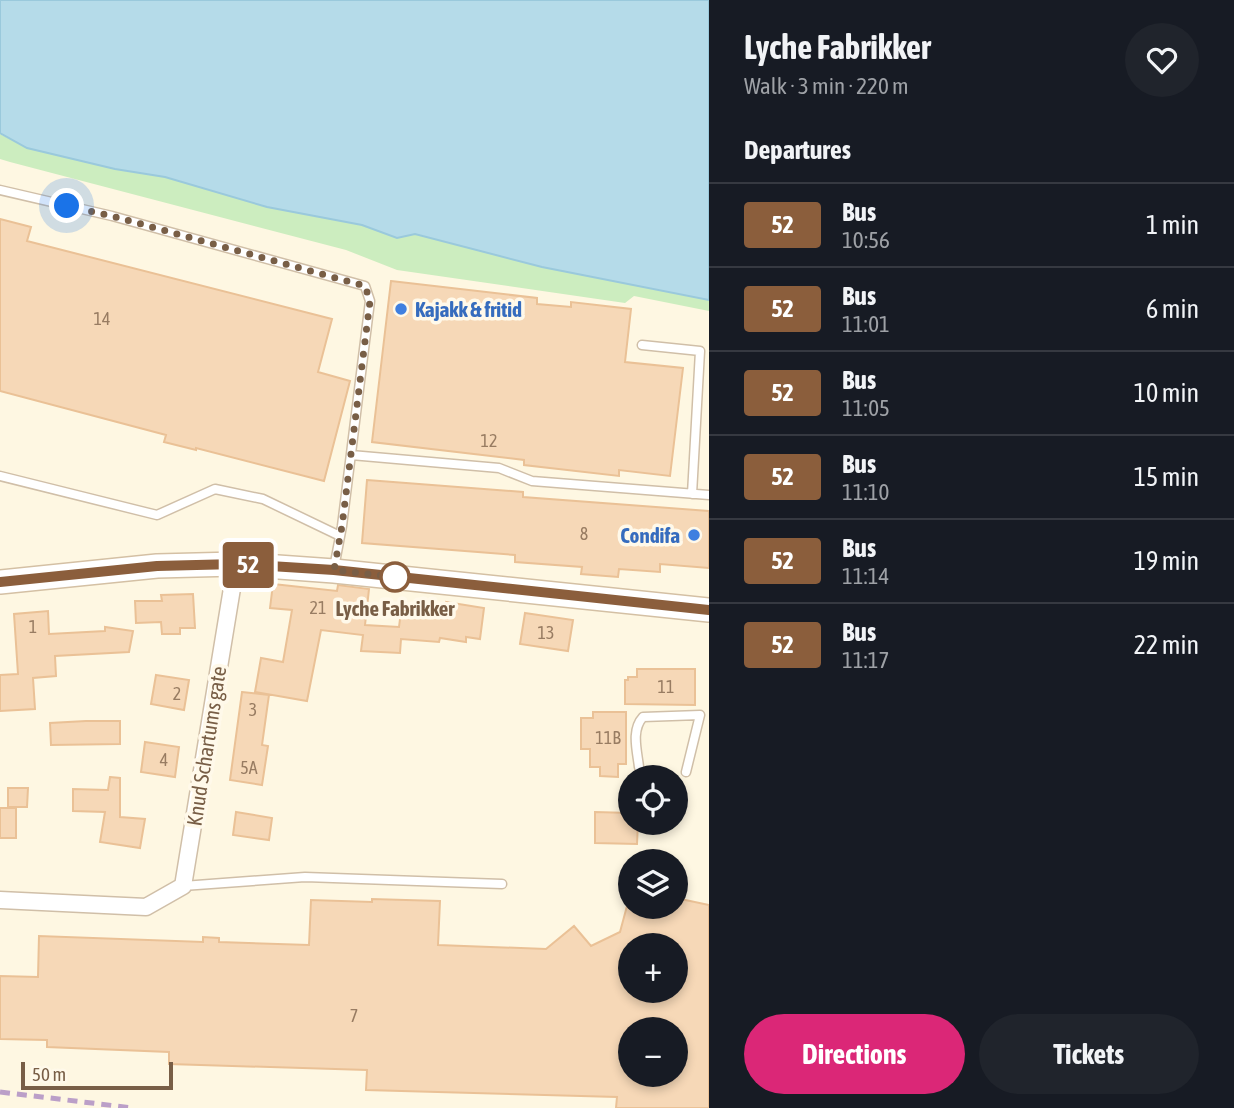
<!DOCTYPE html>
<html lang="en">
<head>
<meta charset="utf-8">
<style>
  body { margin:0; font-family:"Asap Condensed",sans-serif; background:#20242c; color:#f1f3f6; height:100vh; display:flex; flex-direction:column; font-size:26px; white-space:nowrap }
  * { box-sizing:border-box; margin:0 }
  p { font-size:23px; color:#9ea1a6 }
  .icon { flex:none; width:38px; height:38px; fill:none; stroke:currentColor; stroke-width:2; stroke-linecap:round; stroke-linejoin:round }
  .map { position:relative; flex:1; overflow:hidden }
  .panel { display:flex; flex-direction:column; background:#171b24; width:525px }
  .panel>* { flex:none }
  .badge { padding:0 14px; border-radius:5px; font-size:24px; line-height:46px }
  .tools { position:absolute; left:618px; top:765px; display:grid; gap:14px }
  .tools a { display:grid; place-items:center; width:70px; height:70px; border-radius:50%; background:#171b24; box-shadow:0 4px 10px #0003; font-size:35px }
  .scale { position:absolute; left:21px; bottom:18px; width:152px; box-sizing:border-box; padding-left:7px; border:4px solid #785e46; border-top:0; font-size:19px; line-height:24px; white-space:nowrap; color:#785e46; -webkit-text-stroke:5px #fff9ea; paint-order:stroke }
  .you { position:absolute; width:35px; height:35px; margin:-18px; border:5px solid #fff; border-radius:50%; background:#1a73e8; box-shadow:0 0 0 10px #1a73e833 }
  .map>.badge { position:absolute; translate:-50% -50%; box-shadow:0 0 0 4px #fff }
  h2 { padding:0 35px; font-size:26px; line-height:63px }
  .round { display:grid; place-items:center; flex:none; width:74px; height:74px; border-radius:37px; background:#20242c }
  .overview { display:flex; align-items:center; justify-content:space-between; height:119px; padding:0 35px }
  h1 { font-size:33px; font-weight:700; line-height:52px }
  .button { display:flex; gap:14px; margin-top:auto; padding:14px 35px }
  .button a { flex:1; height:80px; border-radius:42px; background:#db2777; color:#fff; font-size:28px; font-weight:700; line-height:80px; text-align:center }
  .button a+a { background:#20242c; color:#f1f3f6 }
  ul { padding:0; list-style:none }
  li { display:flex; align-items:center; gap:21px; height:84px; padding:0 35px; border-top:2px solid #363941 }
  li div { flex:1 }
  li b { display:block; font-size:26px }
  li em { font-style:normal }
  li .badge { min-width:77px; font-weight:700; text-align:center }
  main { display:flex; flex:1; min-height:0 }
  .map>svg:first-child { display:block }
  .green { fill:#ccedbf }
  .water { fill:#b5dbe9; stroke:#9ac9dc; stroke-width:2 }
  .building { fill:#f6d8b7; stroke:#eac196; stroke-width:2; fill-rule:evenodd }
  .lines { fill:none; stroke-linecap:round; stroke-linejoin:round }
  .lane-casing { stroke:#d0bfa8; stroke-width:11 }
  .street-casing { stroke:#d0bfa8; stroke-width:19 }
  .secondary-casing { stroke:#d4c0a4; stroke-width:26 }
  .lane { stroke:#fff; stroke-width:8 }
  .street { stroke:#fff; stroke-width:16 }
  .secondary { stroke:#fff; stroke-width:23 }
  .rail { stroke:#bb9fc8; stroke-width:5; stroke-dasharray:10 7; stroke-linecap:butt }
  .line-casing { stroke:#fff; stroke-width:16 }
  .line { stroke:#8b5e3c; stroke-width:10 }
  .walk { stroke:#785e46; stroke-width:7; stroke-dasharray:0 12.6 }
  .shop-dot { fill:#3f7fe0; stroke:#fff9ea; stroke-width:2.5 }
  .stop-dot { fill:#fff; stroke:#8b5e3c; stroke-width:3.5 }
  .labels { text-anchor:middle; dominant-baseline:central; stroke-width:7; stroke-linejoin:round; paint-order:stroke }
  .number-label { font-size:18px; fill:#987c62 }
  .shop-label { font-size:21px; font-weight:bold; fill:#366cbe; stroke:#fff9ea; text-anchor:start }
  .stop-label { font-size:21px; font-weight:bold; fill:#785e46; stroke:#fff9ea }
  .street-label { font-size:21px; fill:#785e46; stroke:#fff9ea }
</style>
</head>
<body>
<main>
<div class="map">
<svg width="709" height="1108" viewBox="0 0 709 1108">
  <rect width="100%" height="100%" fill="#fef7e2"/>
  <path class="green" d="M0,134L27,148L115,169L165,177L267,207L362,225L397,238L415,234L542,267L709,300V311L634,296L625,303L397,270L346,250L10,162L0,159Z"/>
  <path class="water" d="M0,0H709V300L542,267L415,234L397,238L362,225L267,207L165,177L115,169L27,148L0,133Z"/>
  <path class="building" d="M0,219L31,227L27,241L332,319L318,372L350,381L324,481L196,448V450L164,442L166,435L0,391Z
    M391,281L537,298V304L571,307V302L631,309L625,362L683,368L670,476L619,470V476L524,465V460L372,442Z
    M367,480L523,492V497L709,511V568L660,564V572L619,569L618,577L581,574L582,567L515,562V555L362,543Z
    M273,584L337,591L338,585L369,589L365,625L399,627L402,603L446,607V602L484,608L480,639L466,637V642L440,638L439,642L401,639L400,653L361,651L363,635L321,630L307,701L255,692L261,658L283,662L292,610L270,608Z
    M193,594L195,628H180V634H162L161,622L136,623L135,601H162L161,595Z
    M48,611L49,634L105,631V627L133,631L129,652L55,656L56,676L33,678L35,709L0,711V675L18,674L14,614Z
    M525,613L573,620L568,651L520,644Z
    M637,669H695V705L625,704V680H628V677H637Z
    M156,675L189,680L184,710L151,704Z
    M242,692L269,695L262,745L268,746L262,785L230,780Z
    M593,712H626V764H618V777L600,776V767H590V749H581V718H593Z
    M86,721H120V744L51,745L50,723Z
    M145,742L179,747L175,777L141,772Z
    M110,777L120,778V817L145,819L140,848L100,842L105,812L73,811V789L108,790Z
    M8,788H28L27,807H8Z
    M0,808H16V838H0Z
    M236,812L272,818L269,840L233,835Z
    M595,812L630,813V822H638L637,844L595,843Z
    M676,898L709,905V1108H616L617,1097L366,1090L367,1070L169,1064V1052L47,1047V1040L0,1039V976L38,977L39,936L203,942V937L219,938V942L309,945L311,900L372,902V899L440,901L438,945L546,949L574,926L591,946L620,932L627,906H676ZM630,945H676V990H630ZM630,1029H676V1074H630Z"/>
  <g class="lines">
    <defs>
      <path id="lane" d="M0,190L112,216L365,286L370,301L342,526L334,568
        M642,345L700,351L692,494
        M351,455L499,468L532,481L709,495
        M0,476L157,515L215,489L263,499L340,536
        M639,767C637,750 631,730 643,717L700,715L686,772
        M183,886L305,877L502,884"/>
      <path id="street" d="M0,900L146,907L183,886L236,564"/>
      <path id="secondary" d="M0,582L157,566L236,564L334,571L709,610"/>
    </defs>
    <use href="#lane" class="lane-casing"/>
    <use href="#street" class="street-casing"/>
    <use href="#secondary" class="secondary-casing"/>
    <use href="#lane" class="lane"/>
    <use href="#street" class="street"/>
    <use href="#secondary" class="secondary"/>
    <path class="rail" d="M0,1092L133,1108"/>
  </g>
  <g class="lines">
    <defs>
      <path id="line" d="M0,582L157,566L236,564L334,570L709,610"/>
    </defs>
    <use href="#line" class="line-casing"/>
    <use href="#line" class="line"/>
    <path class="walk" d="M67,206L112,216L365,286L370,301L342,526L334,570L395,577"/>
  </g>
  <g class="shop-dot">
    <circle cx="401" cy="309" r="7"/>
    <circle cx="694" cy="535" r="7"/>
  </g>
  <circle class="stop-dot" cx="395" cy="577" r="14"/>
  <g class="labels">
    <g class="number-label">
      <text x="102" y="318">14</text>
      <text x="489" y="440">12</text>
      <text x="584" y="533">8</text>
      <text x="318" y="607">21</text>
      <text x="33" y="626">1</text>
      <text x="546" y="632">13</text>
      <text x="666" y="686">11</text>
      <text x="177" y="693">2</text>
      <text x="253" y="709">3</text>
      <text x="608" y="737">11B</text>
      <text x="164" y="759">4</text>
      <text x="249" y="767">5A</text>
      <text x="354" y="1015">7</text>
    </g>
    <g class="shop-label">
      <text x="415" y="309">Kajakk &amp; fritid</text>
      <text x="680" y="535" text-anchor="end">Condifa</text>
    </g>
    <g class="stop-label">
      <text x="395" y="608">Lyche Fabrikker</text>
    </g>
    <g class="street-label">
      <text transform="translate(206 746) rotate(-81)">Knud Schartums gate</text>
    </g>
  </g>
</svg>
<div class="tools">
<a><svg class="icon" aria-label="locate" viewBox="0 0 24 24"><circle cx="12" cy="12" r="6"/><path d="M12 2v4M12 18v4M2 12h4M18 12h4"/></svg></a>
<a><svg class="icon" aria-label="layers" viewBox="0 0 24 24"><path d="M12 4l9 5-9 5-9-5zM3 14l9 5 9-5"/></svg></a>
<a>+</a>
<a>−</a>
</div>
<div class="scale">50 m</div>
<div class="you" style="left:67px;top:206px"></div>
<b class="badge" style="left:248px;top:565px;background:#8b5e3c;color:#fff">52</b>
</div>
<section class="panel">
<div class="overview"><div><h1>Lyche Fabrikker</h1><p>Walk · 3 min · 220 m</p></div><a class="round"><svg class="icon" aria-label="heart" viewBox="0 0 24 24"><path d="M12 20l-8-8c-3-5 5-10 8-4 3-6 11-1 8 4z"/></svg></a></div>
<h2>Departures</h2>
<ul>
<li><span class="badge" style="background:#8b5e3c;color:#fff">52</span><div><b>Bus</b><p>10:56</p></div><em>1 min</em></li>
<li><span class="badge" style="background:#8b5e3c;color:#fff">52</span><div><b>Bus</b><p>11:01</p></div><em>6 min</em></li>
<li><span class="badge" style="background:#8b5e3c;color:#fff">52</span><div><b>Bus</b><p>11:05</p></div><em>10 min</em></li>
<li><span class="badge" style="background:#8b5e3c;color:#fff">52</span><div><b>Bus</b><p>11:10</p></div><em>15 min</em></li>
<li><span class="badge" style="background:#8b5e3c;color:#fff">52</span><div><b>Bus</b><p>11:14</p></div><em>19 min</em></li>
<li><span class="badge" style="background:#8b5e3c;color:#fff">52</span><div><b>Bus</b><p>11:17</p></div><em>22 min</em></li>
</ul>
<div class="button"><a>Directions</a><a>Tickets</a></div>
</section>
</main>
</body>
</html>
